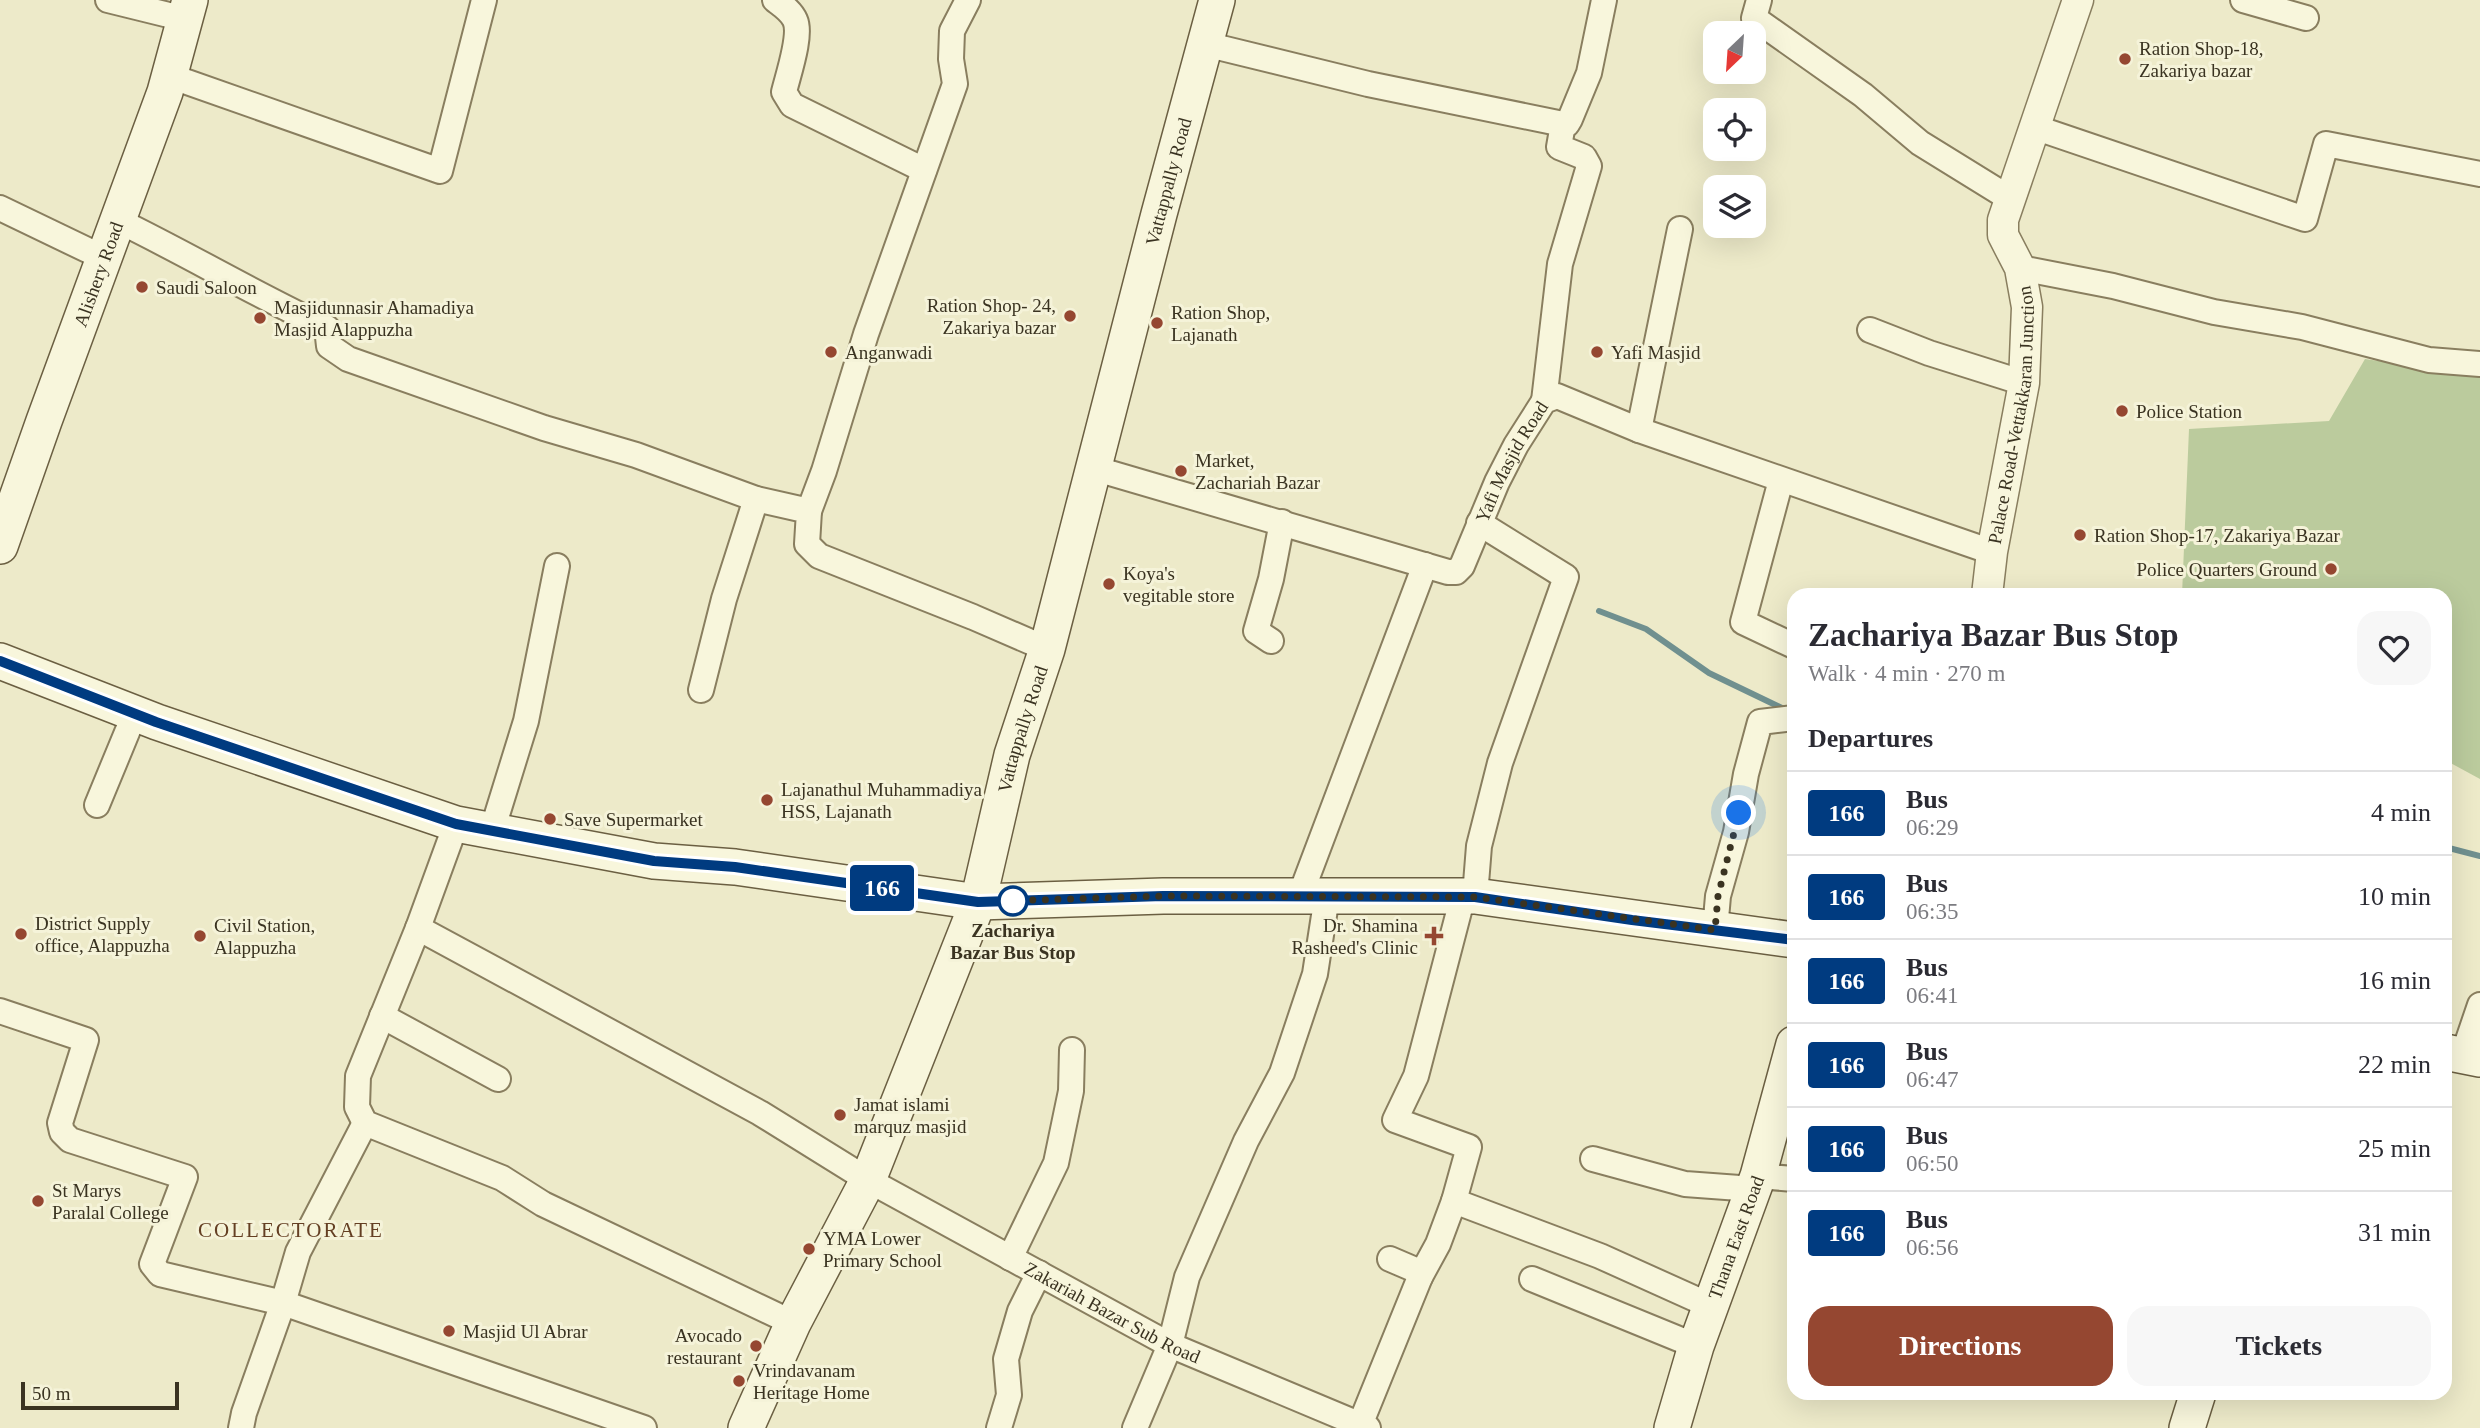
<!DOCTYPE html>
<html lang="en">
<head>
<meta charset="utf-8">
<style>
  body { margin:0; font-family:"Times New Roman",serif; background:#f7f7f7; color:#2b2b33; height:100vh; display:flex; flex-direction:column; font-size:26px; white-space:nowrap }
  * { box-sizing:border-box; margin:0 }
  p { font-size:23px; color:#7c7c81 }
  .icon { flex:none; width:38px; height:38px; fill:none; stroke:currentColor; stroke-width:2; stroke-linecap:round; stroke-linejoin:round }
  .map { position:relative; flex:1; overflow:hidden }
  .panel { position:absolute; left:1787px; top:588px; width:665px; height:812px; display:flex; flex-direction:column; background:#fff; border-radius:21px; box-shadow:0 7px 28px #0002 }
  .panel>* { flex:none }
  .badge { padding:0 14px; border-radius:5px; font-size:24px; line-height:46px }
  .needle { width:46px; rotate:205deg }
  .tools { position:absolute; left:1703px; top:21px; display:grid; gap:14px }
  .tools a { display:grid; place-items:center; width:63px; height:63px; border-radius:14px; background:#fff; box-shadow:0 7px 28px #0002; font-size:35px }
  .scale { position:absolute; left:21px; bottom:18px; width:158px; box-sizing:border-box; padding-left:7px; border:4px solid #3a3321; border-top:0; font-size:19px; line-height:24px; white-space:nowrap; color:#3a3321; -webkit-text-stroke:5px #f5f3d9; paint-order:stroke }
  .you { position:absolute; width:35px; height:35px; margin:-18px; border:5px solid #fff; border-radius:50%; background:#1a73e8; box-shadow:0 0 0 10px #1a73e833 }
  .map>.badge { position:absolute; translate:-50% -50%; box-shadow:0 0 0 4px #fff }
  h2 { padding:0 21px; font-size:26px; line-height:63px }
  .round { display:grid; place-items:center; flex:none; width:74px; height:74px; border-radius:21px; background:#f7f7f7 }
  .summary { display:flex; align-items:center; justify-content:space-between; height:119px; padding:0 21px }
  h1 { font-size:33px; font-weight:700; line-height:52px }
  .primary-button { display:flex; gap:14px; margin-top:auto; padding:14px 21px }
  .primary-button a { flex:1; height:80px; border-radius:21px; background:#954731; color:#fff; font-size:28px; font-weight:700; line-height:80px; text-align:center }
  .primary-button a+a { background:#f7f7f7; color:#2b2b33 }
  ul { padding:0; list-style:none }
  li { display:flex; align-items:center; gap:21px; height:84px; padding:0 21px; border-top:2px solid #e1e1e2 }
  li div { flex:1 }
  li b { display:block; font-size:26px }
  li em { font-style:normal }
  li .badge { min-width:77px; font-weight:700; text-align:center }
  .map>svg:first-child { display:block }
  .green { fill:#bbcb9d }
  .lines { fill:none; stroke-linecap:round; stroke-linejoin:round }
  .stream { stroke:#70908f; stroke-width:6 }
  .minor-casing { stroke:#897e5f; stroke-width:28 }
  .tertiary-casing { stroke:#897e5f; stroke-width:33 }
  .secondary-casing { stroke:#6b5f42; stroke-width:38 }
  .minor { stroke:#f8f6dc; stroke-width:24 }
  .tertiary { stroke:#f8f6dc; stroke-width:30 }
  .secondary { stroke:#f8f6dc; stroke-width:35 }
  .line-casing { stroke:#fff; stroke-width:16 }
  .line { stroke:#003b80; stroke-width:10 }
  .walk { stroke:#3a3321; stroke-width:7; stroke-dasharray:0 12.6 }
  .poi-dot { fill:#954731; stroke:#f5f3d9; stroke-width:2.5 }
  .stop-dot { fill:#fff; stroke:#003b80; stroke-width:3.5 }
  .labels { text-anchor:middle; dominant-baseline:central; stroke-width:6; stroke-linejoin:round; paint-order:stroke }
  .poi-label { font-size:19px; fill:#3a3321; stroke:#f5f3d9; text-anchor:start }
  .street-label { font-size:19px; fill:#3a3321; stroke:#f5f3d9 }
  .stop-label { font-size:19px; font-weight:bold; fill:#3a3321; stroke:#f5f3d9 }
  .neighbourhood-label { font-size:21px; letter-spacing:2px; fill:#643f23; stroke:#f5f3d9 }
</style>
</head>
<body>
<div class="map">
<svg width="2480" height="1428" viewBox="0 0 2480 1428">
  <rect width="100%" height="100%" fill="#edeac9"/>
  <path class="green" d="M2365,359L2480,376V779L2445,760V595H2182L2189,429L2329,421Z"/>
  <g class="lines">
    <path class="stream" d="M1599,611L1646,629L1709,673L1788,711
      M2445,847L2480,856"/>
    <defs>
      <g id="minor">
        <path d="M108,0L185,19"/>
        <path d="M775,0C783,6 791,11 795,20C802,35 788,75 784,92L792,105L924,170"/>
        <path d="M1759,0L1754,18L1863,95L1920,143L2009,198"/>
        <path d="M2243,0L2306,18"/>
        <path d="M1205,44L1368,84L1563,124H1567L1570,119L1589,73L1604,0"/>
        <path d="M170,76L440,171L484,0"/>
        <path d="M2034,127L2305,219L2326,144L2480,174"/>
        <path d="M0,208L104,258"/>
        <path d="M119,221C189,255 256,295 327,328L329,346L348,359L544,428L636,455L756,499L809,511L807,544L819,556L973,617L1047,649"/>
        <path d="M2020,268L2113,286L2214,312L2302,327L2429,360L2480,364"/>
        <path d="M1870,330L1929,353L2024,383"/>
        <path d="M1544,401L1560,264L1589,166L1584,157L1559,147L1563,124"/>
        <path d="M1639,430L1680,229"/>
        <path id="s1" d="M1093,468L1448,572H1456L1462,566L1497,482L1516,445L1544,401L1557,396L1639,430L1992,552"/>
        <path d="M1781,480L1743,622L1794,646"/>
        <path d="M809,511L824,471L866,334L955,84L951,59L952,31L968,0"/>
        <path d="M1271,641L1256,631L1271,579L1282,522"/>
        <path d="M701,690L724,599L756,499"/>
        <path d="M97,805L135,713"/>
        <path d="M456,824L418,928L358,1076L357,1107L365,1123L502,1178L543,1204L793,1323"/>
        <path d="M492,831L526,721L557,566"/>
        <path d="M1300,896L1425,565"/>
        <path d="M1463,896L1416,1076L1395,1120L1469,1147L1454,1201L1600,1256L1711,1306"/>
        <path d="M1475,896L1479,846L1500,763L1566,577L1479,523"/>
        <path id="s2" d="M418,928L760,1113L868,1180L1170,1345L1368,1428"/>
        <path d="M1715,930L1718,896L1736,832L1746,774L1760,722L1794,718"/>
        <path d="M0,1011L86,1040L60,1123L62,1132L70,1140L185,1177L152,1264L160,1274L283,1303L644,1428"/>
        <path d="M382,1016L498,1079"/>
        <path d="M2463,1055L2480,1005"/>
        <path d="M1593,1159L1685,1184L1753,1189"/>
        <path d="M1758,1176L1794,1179"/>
        <path d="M1010,1258L1056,1163L1071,1091L1072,1050"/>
        <path d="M1420,1277L1438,1244L1454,1201"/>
        <path d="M1532,1279L1696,1346"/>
        <path d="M1360,1425L1420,1277L1418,1271L1390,1259"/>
        <path d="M241,1428L244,1413L283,1303L298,1252L365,1123"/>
        <path d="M999,1428L1009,1395L1006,1359L1020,1311L1039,1273"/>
        <path d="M1135,1428L1170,1345L1187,1277L1246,1141L1282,1073L1315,974L1327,896"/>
      </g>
      <g id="tertiary">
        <path id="s3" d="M1987,595L1992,552L2024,383L2027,307L2020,268L2003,235V220L2078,0"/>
      </g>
      <g id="secondary">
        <path id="s4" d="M0,546L44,421L165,92L190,0"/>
        <path d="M0,661L157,722L456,824L654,861L735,867L978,902L1163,896H1475L1794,940"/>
        <path d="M2445,1052L2480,1059"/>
        <path id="s5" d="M746,1428L793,1323L868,1180L978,902L1012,755L1047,649L1159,214L1217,0"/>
        <path id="s6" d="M1672,1428L1696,1346L1758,1176L1794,1044"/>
        <path d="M2187,1428L2198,1393"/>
      </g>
    </defs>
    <use href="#minor" class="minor-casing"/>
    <use href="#tertiary" class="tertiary-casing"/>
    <use href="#secondary" class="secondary-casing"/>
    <use href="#minor" class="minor"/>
    <use href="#tertiary" class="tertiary"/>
    <use href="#secondary" class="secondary"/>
  </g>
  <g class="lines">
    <defs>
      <path id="line" d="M0,661L156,722L456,824L654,861L735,867L978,902L1163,896L1475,897L1632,920L1794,940"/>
    </defs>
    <use href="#line" class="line-casing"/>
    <use href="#line" class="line"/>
    <path class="walk" d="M1013,901H1004L1163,896L1475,897L1715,930L1718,896L1739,813"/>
  </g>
  <g class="poi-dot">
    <circle cx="2125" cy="59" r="7"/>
    <circle cx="142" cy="287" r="7"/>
    <circle cx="1070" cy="316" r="7"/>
    <circle cx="260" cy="318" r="7"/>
    <circle cx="1157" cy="323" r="7"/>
    <circle cx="831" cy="352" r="7"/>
    <circle cx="1597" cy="352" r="7"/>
    <circle cx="2122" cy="411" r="7"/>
    <circle cx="1181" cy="471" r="7"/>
    <circle cx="2080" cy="535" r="7"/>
    <circle cx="2331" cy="569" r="7"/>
    <circle cx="1109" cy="584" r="7"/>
    <circle cx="767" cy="800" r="7"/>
    <circle cx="550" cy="819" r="7"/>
    <circle cx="21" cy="934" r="7"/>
    <circle cx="200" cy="936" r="7"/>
    <path d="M1430.5 925.5h7v7h7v7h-7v7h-7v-7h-7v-7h7z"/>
    <circle cx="840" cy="1115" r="7"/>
    <circle cx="38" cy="1201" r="7"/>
    <circle cx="809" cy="1249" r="7"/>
    <circle cx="449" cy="1331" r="7"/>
    <circle cx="756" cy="1346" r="7"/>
    <circle cx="739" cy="1381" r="7"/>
  </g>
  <circle class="stop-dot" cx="1013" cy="901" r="14"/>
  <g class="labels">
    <g class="poi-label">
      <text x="2139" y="48">Ration Shop-18,<tspan x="2139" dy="22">Zakariya bazar</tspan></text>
      <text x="156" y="287">Saudi Saloon</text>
      <text x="1056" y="305" text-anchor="end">Ration Shop- 24,<tspan x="1056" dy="22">Zakariya bazar</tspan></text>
      <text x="274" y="307">Masjidunnasir Ahamadiya<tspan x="274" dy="22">Masjid Alappuzha</tspan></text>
      <text x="1171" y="312">Ration Shop,<tspan x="1171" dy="22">Lajanath</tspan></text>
      <text x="845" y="352">Anganwadi</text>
      <text x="1611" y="352">Yafi Masjid</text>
      <text x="2136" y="411">Police Station</text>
      <text x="1195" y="460">Market,<tspan x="1195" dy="22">Zachariah Bazar</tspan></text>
      <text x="2094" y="535">Ration Shop-17, Zakariya Bazar</text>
      <text x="2317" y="569" text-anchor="end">Police Quarters Ground</text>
      <text x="1123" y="573">Koya's<tspan x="1123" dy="22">vegitable store</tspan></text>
      <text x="781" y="789">Lajanathul Muhammadiya<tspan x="781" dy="22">HSS, Lajanath</tspan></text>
      <text x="564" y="819">Save Supermarket</text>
      <text x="35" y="923">District Supply<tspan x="35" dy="22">office, Alappuzha</tspan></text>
      <text x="214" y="925">Civil Station,<tspan x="214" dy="22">Alappuzha</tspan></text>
      <text x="1418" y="925" text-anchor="end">Dr. Shamina<tspan x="1418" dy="22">Rasheed's Clinic</tspan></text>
      <text x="854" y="1104">Jamat islami<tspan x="854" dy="22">marquz masjid</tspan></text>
      <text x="52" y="1190">St Marys<tspan x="52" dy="22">Paralal College</tspan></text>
      <text x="823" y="1238">YMA Lower<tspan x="823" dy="22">Primary School</tspan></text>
      <text x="463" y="1331">Masjid Ul Abrar</text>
      <text x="742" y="1335" text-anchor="end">Avocado<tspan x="742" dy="22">restaurant</tspan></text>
      <text x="753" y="1370">Vrindavanam<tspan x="753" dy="22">Heritage Home</tspan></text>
    </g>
    <g class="street-label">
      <text stroke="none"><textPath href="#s5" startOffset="1321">Vattappally Road</textPath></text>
      <text stroke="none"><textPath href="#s4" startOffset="289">Alishery Road</textPath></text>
      <text stroke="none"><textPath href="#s3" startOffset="182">Palace Road-Vettakkaran Junction</textPath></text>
      <text stroke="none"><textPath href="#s1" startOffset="502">Yafi Masjid Road</textPath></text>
      <text stroke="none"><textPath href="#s5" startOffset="754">Vattappally Road</textPath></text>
      <text stroke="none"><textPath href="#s6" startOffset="201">Thana East Road</textPath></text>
      <text stroke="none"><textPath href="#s2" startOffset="794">Zakariah Bazar Sub Road</textPath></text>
    </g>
    <g class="stop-label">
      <text x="1013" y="930">Zachariya<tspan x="1013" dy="22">Bazar Bus Stop</tspan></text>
    </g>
    <g class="neighbourhood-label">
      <text x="291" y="1230">COLLECTORATE</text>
    </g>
  </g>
</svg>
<div class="tools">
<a><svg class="needle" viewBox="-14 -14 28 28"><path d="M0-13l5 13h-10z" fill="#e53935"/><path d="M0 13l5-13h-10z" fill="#7c7c81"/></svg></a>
<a><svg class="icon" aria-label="locate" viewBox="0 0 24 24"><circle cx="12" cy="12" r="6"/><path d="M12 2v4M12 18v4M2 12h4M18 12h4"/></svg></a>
<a><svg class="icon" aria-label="layers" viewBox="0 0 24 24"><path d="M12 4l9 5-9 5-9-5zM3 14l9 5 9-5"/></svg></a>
</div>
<div class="scale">50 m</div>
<div class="you" style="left:1739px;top:813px"></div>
<b class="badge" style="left:882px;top:888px;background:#003b80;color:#fff">166</b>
<section class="panel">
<div class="summary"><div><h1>Zachariya Bazar Bus Stop</h1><p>Walk · 4 min · 270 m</p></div><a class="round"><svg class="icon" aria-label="heart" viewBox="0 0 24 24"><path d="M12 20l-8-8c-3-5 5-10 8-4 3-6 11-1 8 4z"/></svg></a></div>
<h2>Departures</h2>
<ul>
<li><span class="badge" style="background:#003b80;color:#fff">166</span><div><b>Bus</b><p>06:29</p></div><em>4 min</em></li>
<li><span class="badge" style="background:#003b80;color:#fff">166</span><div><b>Bus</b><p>06:35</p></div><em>10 min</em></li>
<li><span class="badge" style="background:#003b80;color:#fff">166</span><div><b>Bus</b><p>06:41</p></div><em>16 min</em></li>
<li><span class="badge" style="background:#003b80;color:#fff">166</span><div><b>Bus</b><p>06:47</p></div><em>22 min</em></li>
<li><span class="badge" style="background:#003b80;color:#fff">166</span><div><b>Bus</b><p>06:50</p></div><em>25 min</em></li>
<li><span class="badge" style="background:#003b80;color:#fff">166</span><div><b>Bus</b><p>06:56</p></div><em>31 min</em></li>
</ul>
<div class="primary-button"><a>Directions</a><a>Tickets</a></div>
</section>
</div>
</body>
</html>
